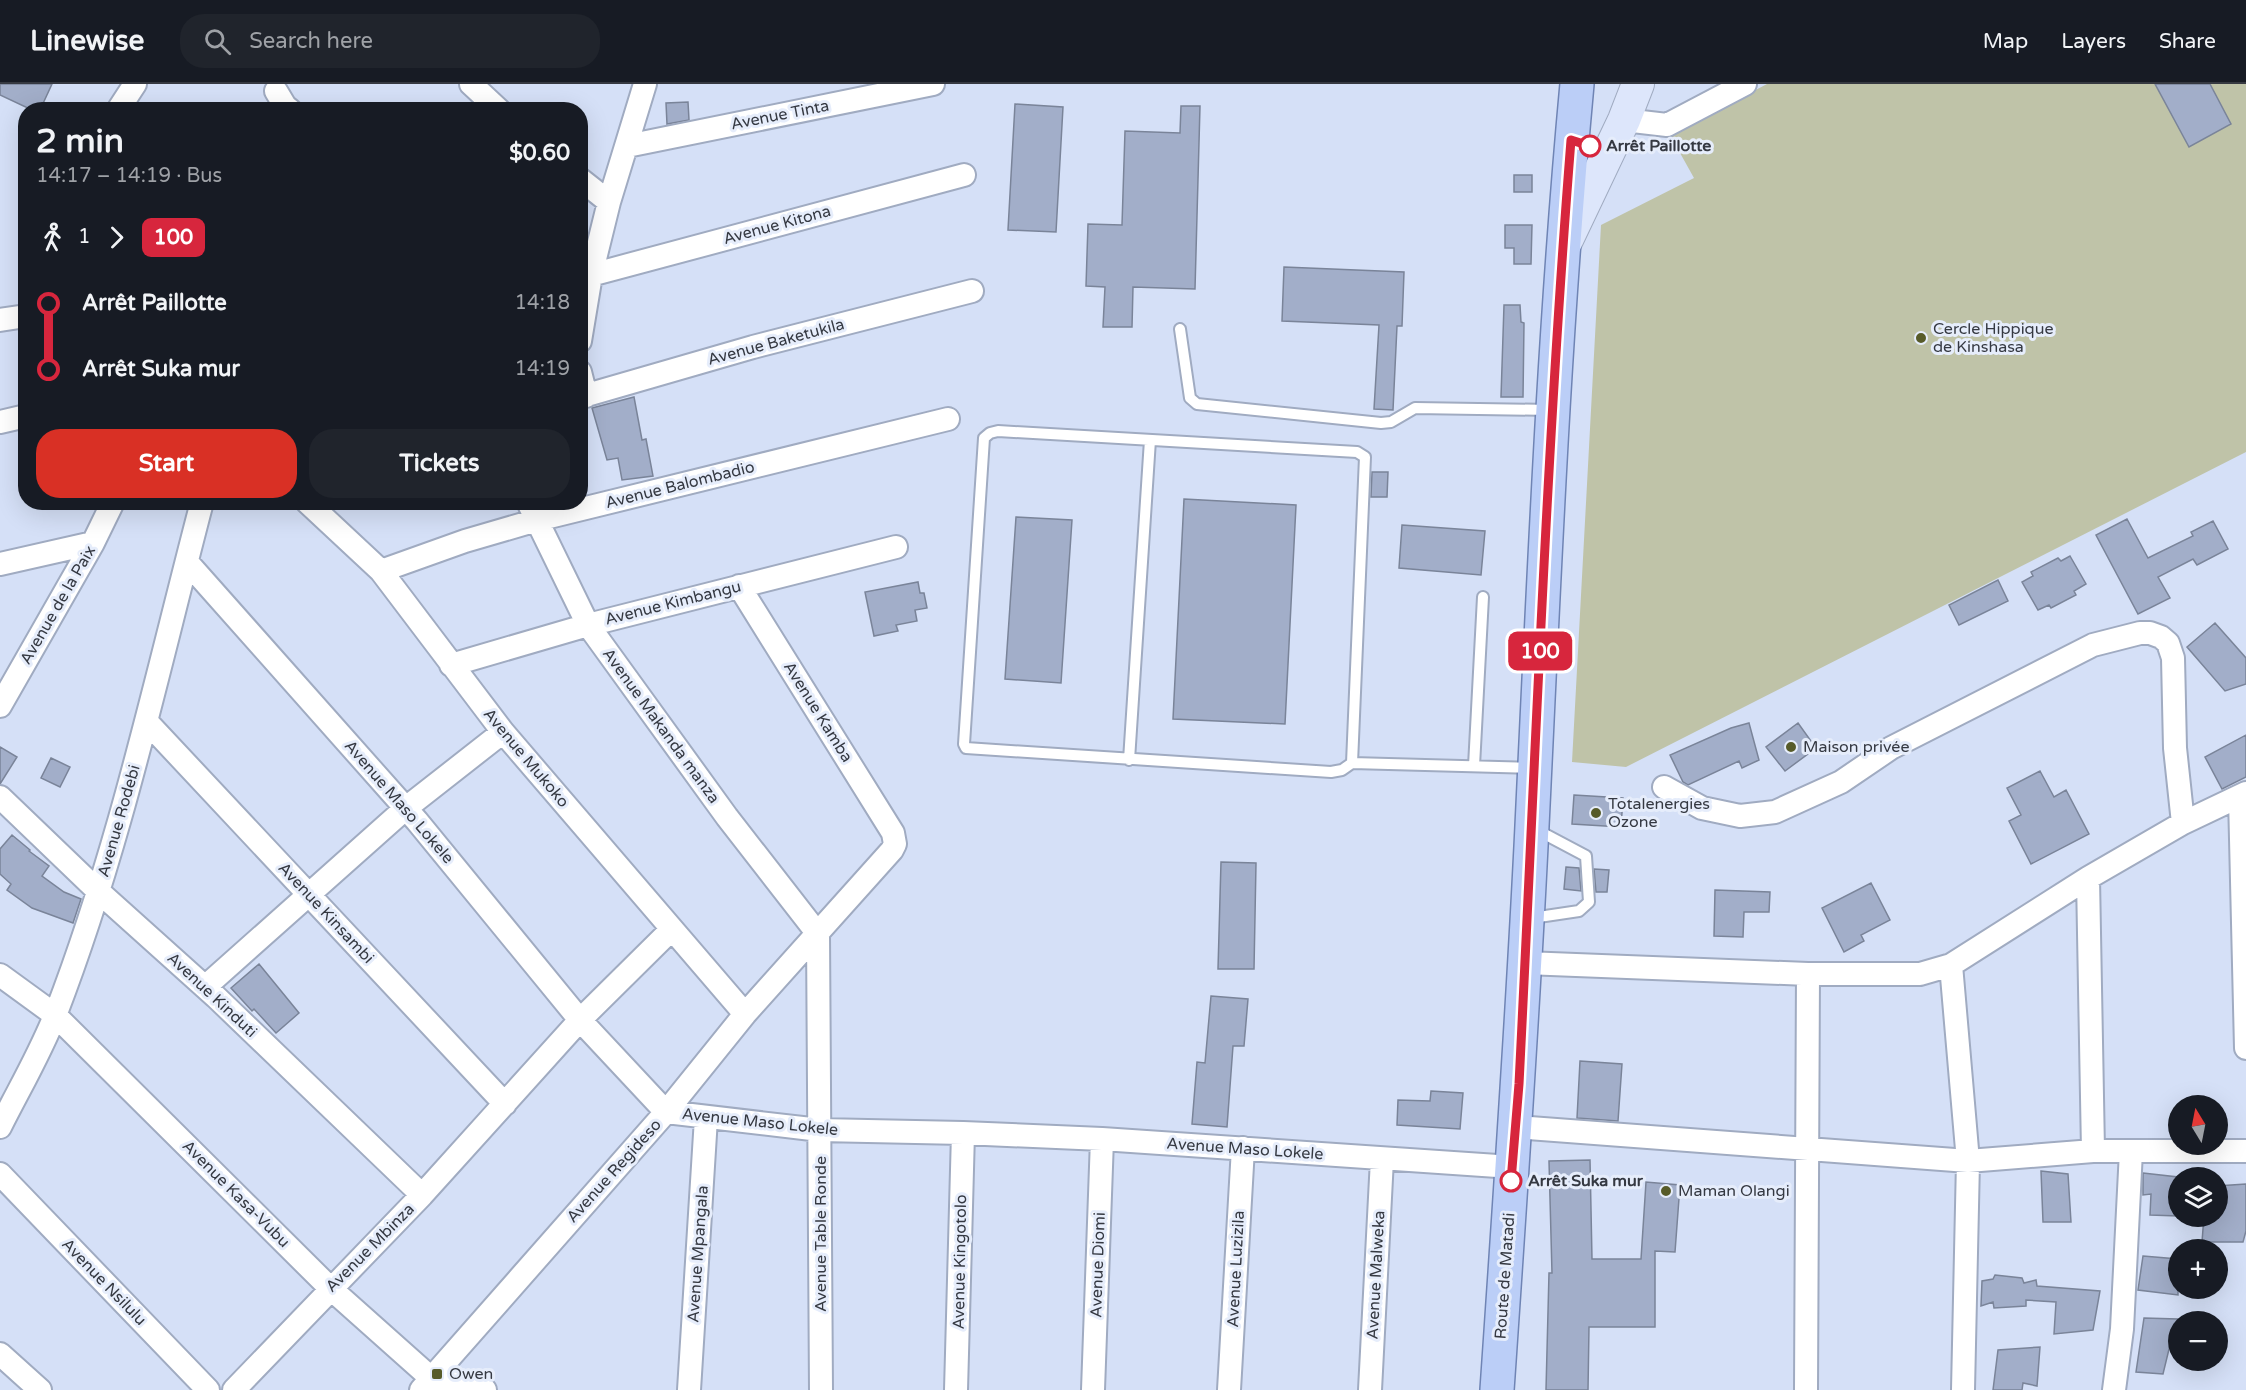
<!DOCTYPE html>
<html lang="en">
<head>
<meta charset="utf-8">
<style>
  body { margin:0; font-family:"Varela Round",sans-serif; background:#20242c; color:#f1f3f6; height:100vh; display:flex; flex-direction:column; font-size:22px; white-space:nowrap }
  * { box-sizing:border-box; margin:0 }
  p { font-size:20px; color:#9ea1a6 }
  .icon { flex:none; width:33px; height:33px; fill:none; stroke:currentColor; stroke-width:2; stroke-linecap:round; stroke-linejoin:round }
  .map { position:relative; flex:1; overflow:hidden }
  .details { position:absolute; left:18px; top:18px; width:570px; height:408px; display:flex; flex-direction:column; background:#171b24; border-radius:24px; box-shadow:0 6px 24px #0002 }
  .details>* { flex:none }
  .badge { padding:0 12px; border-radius:9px; font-size:21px; line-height:39px }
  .needle { width:39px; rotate:350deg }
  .tools { position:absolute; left:2168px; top:1011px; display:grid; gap:12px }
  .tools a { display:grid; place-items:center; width:60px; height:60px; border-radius:50%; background:#171b24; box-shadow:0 6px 24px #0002; font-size:30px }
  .map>.badge { position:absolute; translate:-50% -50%; box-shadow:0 0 0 3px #fff }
  .legs { display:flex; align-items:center; gap:9px; height:66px; padding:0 18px; font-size:20px }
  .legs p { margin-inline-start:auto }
  .overview { display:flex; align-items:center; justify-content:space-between; height:102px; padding:0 18px }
  h1 { font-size:33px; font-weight:700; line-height:45px }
  .button { display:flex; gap:12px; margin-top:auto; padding:12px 18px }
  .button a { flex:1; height:69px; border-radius:24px; background:#d93025; color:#fff; font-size:24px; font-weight:700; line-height:69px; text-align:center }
  .button a+a { background:#20242c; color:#f1f3f6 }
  ul { padding:0 18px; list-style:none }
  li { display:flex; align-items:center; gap:21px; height:66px; font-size:22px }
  li i { display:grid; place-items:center; width:9px; height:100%; margin:0 8px; background:currentColor }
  li i::after { content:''; width:15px; height:15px; margin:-8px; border:4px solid; border-radius:50%; background:#171b24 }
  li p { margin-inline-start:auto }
  li:first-child i { background:linear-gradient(#0000 50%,currentColor 0) }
  li:last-child i { background:linear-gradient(currentColor 50%,#0000 0) }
  header { display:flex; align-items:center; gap:36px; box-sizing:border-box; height:84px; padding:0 30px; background:#171b24; border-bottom:2px solid #363941 }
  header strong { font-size:28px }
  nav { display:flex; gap:33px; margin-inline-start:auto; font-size:21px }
  .search { width:420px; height:54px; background:#20242c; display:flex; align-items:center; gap:15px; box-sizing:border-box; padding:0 21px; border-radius:24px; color:#9ea1a6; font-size:22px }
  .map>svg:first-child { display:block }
  .green { fill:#bfc3a8 }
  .building { fill:#a2aec9; stroke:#7a8499; stroke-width:1.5 }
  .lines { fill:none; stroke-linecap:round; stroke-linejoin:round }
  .lane-casing { stroke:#a0abc1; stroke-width:14 }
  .street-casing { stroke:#a0abc1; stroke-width:26 }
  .secondary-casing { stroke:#a0abc1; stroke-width:34 }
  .primary-casing { stroke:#6f84b4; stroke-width:36 }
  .lane { stroke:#fff; stroke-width:10 }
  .street { stroke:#fff; stroke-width:22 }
  .secondary { stroke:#dde6fb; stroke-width:32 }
  .primary { stroke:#bbcef7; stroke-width:33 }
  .line-1-casing { stroke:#fff; stroke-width:14 }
  .line-1 { stroke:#d7263d; stroke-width:9 }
  .stop-1-dot { fill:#fff; stroke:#d7263d; stroke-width:3 }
  .poi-dot { fill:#575b29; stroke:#e6edfb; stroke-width:2 }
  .labels { text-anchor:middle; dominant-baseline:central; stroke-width:6; stroke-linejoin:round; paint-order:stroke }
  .street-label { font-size:16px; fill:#353942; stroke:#e6edfb }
  .stop-label { font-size:16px; font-weight:bold; fill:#353942; stroke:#e6edfb; text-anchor:start }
  .poi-label { font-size:16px; fill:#353942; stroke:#e6edfb; text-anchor:start }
</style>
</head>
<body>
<header>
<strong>Linewise</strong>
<div class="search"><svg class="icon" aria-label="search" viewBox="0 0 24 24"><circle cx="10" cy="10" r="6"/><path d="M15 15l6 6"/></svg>Search here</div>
<nav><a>Map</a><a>Layers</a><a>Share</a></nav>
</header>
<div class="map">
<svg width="2246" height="1306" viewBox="0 0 2246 1306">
  <rect width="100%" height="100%" fill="#d5e0f7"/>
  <path class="green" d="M1767,0H2246V368L1626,683L1572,678L1601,141L1694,94L1670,51Z"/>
  <path class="building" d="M0,0H52L40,26H32L0,11Z
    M2155,0H2210L2231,40L2189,63Z
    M688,18L689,36L667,40L666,19Z
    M1015,20L1063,23L1056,148L1008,146Z
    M1181,22H1200L1195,205L1133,203L1132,243H1103L1105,203L1086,202L1088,140L1122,141L1125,47L1180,49Z
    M1514,91H1532V108H1514Z
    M1505,141H1532L1531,180H1514V164H1505Z
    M1284,183L1404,188L1402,242H1397L1393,326L1374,325L1379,241L1282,237Z
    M1504,221H1520L1521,238L1524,239L1523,313H1501Z
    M634,313L642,356L646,355L653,392L622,396L618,374L607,376L592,324Z
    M1372,388H1388L1387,413H1371Z
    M1184,415L1296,421L1285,640L1173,635Z
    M1016,433L1072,436L1061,599L1005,595Z
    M2127,435L2148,474L2193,452L2191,448L2213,437L2228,465L2197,481L2193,475L2158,493L2170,514L2138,530L2096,451Z
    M1402,441L1485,447L1481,491L1399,484Z
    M2070,472L2086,500L2074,507L2076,511L2051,524L2049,521L2038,526L2022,498L2033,492L2031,488L2058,474L2061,477Z
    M1998,496L2008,517L1959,541L1949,521Z
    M918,498L920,509H924L927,524L915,526L917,537L896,541L898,547L874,552L865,508Z
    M2215,539L2246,574V600L2225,607L2187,563Z
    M1749,639L1759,676L1742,684L1739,677L1688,701L1683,698L1670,671L1731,644Z
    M1798,639L1816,664L1785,687L1766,663Z
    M2246,651V693L2222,705L2205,673Z
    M0,663L17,673L0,700Z
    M51,674L70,683L60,703L41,694Z
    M2040,687L2054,713L2066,706L2089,750L2031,780L2009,737L2021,731L2007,704Z
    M1574,711L1623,714L1621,743L1572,740Z
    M12,751L30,766L29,767L49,782L42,792L64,808L81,815L73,839L32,824L7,806L11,800L0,790V765Z
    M1221,778L1256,779L1254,885H1218Z
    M1566,783L1579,784L1581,807L1564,805Z
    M1594,785L1609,786L1607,808H1596Z
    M1871,799L1890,836L1861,851L1864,857L1844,868L1822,824Z
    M1715,806L1770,808L1769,828H1744L1743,853L1714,852Z
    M259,880L299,929L276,949L254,925L252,927L231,904Z
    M1211,912L1248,915L1244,962H1233L1227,1043L1192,1040L1197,978L1205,979Z
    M1580,977L1622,980L1618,1037L1577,1034Z
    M1431,1007L1463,1009L1460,1045L1397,1041L1398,1016L1430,1017Z
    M1590,1076L1592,1175H1641L1646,1098L1680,1101L1675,1168L1655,1167V1243H1589L1588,1306H1546L1549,1189H1552L1549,1077Z
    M2041,1087L2068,1090L2071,1138H2043Z
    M2143,1089L2178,1093V1132L2150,1131L2151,1110L2143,1111Z
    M2246,1100V1147L2243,1158H2202L2204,1132H2217V1102Z
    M2143,1172L2178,1175V1211L2138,1206Z
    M1995,1191L2022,1194L2024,1199L2036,1196L2037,1202L2100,1207L2093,1246L2054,1250L2056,1218L2026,1216V1222L1994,1224L1993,1218L1981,1222L1982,1197L1993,1195Z
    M2144,1234L2178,1235V1265L2170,1261L2163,1290L2136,1288Z
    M2040,1263L2037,1302L2023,1299L2022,1306H1993L1998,1266Z"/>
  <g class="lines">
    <defs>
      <path id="lane" d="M1180,245L1190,314L1197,320L1381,339L1391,338L1415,324L1551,326
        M1129,676L1150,356
        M1352,679L1365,373L1357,368L998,347L990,349L984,354L964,660L966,664L1331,688L1342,686L1352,679L1531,684
        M1474,682L1483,513
        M1532,834L1579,827L1589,818L1586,772L1535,745"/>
      <path id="street" d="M471,0L499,26
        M276,7L285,22L290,26
        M118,26L135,0
        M1624,36L1667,41L1745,0
        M627,62L933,0
        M580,95L609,118
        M591,191L964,91
        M0,236L26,232
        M580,257L591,191L609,118L645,0
        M580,288L586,312
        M580,313L753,263L972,207
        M0,338L26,332
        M307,418L381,487L503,648L745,930
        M528,418L588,541L727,733L818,850L821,1306
        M187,478L417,737L580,936L666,1028L820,1046L963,1049L1102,1055L1512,1083
        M0,480L93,459
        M381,487L465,457L537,436L948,335
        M451,581L588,541L896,463
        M0,622L93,459L113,418
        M147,638L505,1020
        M1664,703L1702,724L1740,732L1775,728L1841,698L1891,664L2093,561L2140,549H2150L2161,553L2168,559L2173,574L2175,664L2183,739
        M0,713L98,807L216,913L422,1111
        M2240,713L2246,964
        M2088,794L2093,1067
        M1525,879L1808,890H1920L1951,881L2088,794L2183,739L2246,709
        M1951,881L1968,1077L1963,1306
        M0,891L55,931L330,1204L431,1294L485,1306
        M205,903L406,724L503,648
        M0,1043C19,1005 41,968 56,929C120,763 157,589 202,418
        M1516,1043L1968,1077L2093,1067H2246
        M0,1090L208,1306
        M0,1270L40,1306
        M234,1306L422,1111L580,936L672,845
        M421,1306L666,1028L745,930L892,766L895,760L893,749L739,502
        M689,1306L706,1034
        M956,1306L963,1049
        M1093,1306L1102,1055
        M1229,1306L1243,1064
        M1370,1306L1382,1075
        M1806,1306L1808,890
        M2114,1306L2122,1245L2131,1067"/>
      <path id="secondary" d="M1565,160L1624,36L1638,0"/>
      <path id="primary" d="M1497,1306C1510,1118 1523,930 1532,742C1544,494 1554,247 1577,0"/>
    </defs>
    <use href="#lane" class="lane-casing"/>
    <use href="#street" class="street-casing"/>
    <use href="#secondary" class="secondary-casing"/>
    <use href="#primary" class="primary-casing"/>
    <use href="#lane" class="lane"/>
    <use href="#street" class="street"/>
    <use href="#secondary" class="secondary"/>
    <use href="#primary" class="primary"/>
  </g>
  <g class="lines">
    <defs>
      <path id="line-1" d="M1511,1097L1519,1000C1535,685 1546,370 1571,56L1590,62"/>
    </defs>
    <use href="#line-1" class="line-1-casing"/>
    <use href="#line-1" class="line-1"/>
  </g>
  <g class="stop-1-dot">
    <circle cx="1590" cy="62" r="10"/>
    <circle cx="1511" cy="1097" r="10"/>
  </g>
  <g class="poi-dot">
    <circle cx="1921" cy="254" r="6"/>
    <circle cx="1791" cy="663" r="6"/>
    <circle cx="1596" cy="729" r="6"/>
    <circle cx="1666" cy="1107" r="6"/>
    <rect x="431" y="1284" width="12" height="12" rx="3"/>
  </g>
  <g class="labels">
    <g class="street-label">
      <text transform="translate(780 31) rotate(-11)">Avenue Tinta</text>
      <text transform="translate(777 141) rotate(-15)">Avenue Kitona</text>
      <text transform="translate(776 258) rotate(-15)">Avenue Baketukila</text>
      <text transform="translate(680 401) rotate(-14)">Avenue Balombadio</text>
      <text transform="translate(673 519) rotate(-14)">Avenue Kimbangu</text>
      <text transform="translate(58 521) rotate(-60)">Avenue de la Paix</text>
      <text transform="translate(818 628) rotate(58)">Avenue Kamba</text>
      <text transform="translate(661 642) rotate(54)">Avenue Makanda manza</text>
      <text transform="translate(526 674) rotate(50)">Avenue Mukoko</text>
      <text transform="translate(399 718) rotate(49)">Avenue Maso Lokele</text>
      <text transform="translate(119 737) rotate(-74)">Avenue Rodebi</text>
      <text transform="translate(326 829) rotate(47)">Avenue Kinsambi</text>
      <text transform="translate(212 911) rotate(43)">Avenue Kinduti</text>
      <text transform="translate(760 1038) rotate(6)">Avenue Maso Lokele</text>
      <text transform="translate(1245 1065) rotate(4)">Avenue Maso Lokele</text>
      <text transform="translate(614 1087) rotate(-48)">Avenue Regideso</text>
      <text transform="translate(236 1110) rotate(45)">Avenue Kasa-Vubu</text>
      <text transform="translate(821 1150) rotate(-90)">Avenue Table Ronde</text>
      <text transform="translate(370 1164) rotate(-45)">Avenue Mbinza</text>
      <text transform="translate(698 1170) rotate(-86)">Avenue Mpangala</text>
      <text transform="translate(960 1178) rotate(-89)">Avenue Kingotolo</text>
      <text transform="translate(1098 1181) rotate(-88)">Avenue Diomi</text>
      <text transform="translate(1236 1185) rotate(-87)">Avenue Luzizila</text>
      <text transform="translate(1376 1191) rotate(-87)">Avenue Malweka</text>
      <text transform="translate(1505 1192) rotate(-86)">Route de Matadi</text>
      <text transform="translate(104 1198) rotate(46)">Avenue Nsilulu</text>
    </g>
    <g class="stop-label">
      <text x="1606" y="62">Arrêt Paillotte</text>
      <text x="1528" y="1097">Arrêt Suka mur</text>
    </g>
    <g class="poi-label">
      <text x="1933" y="245">Cercle Hippique<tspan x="1933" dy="18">de Kinshasa</tspan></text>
      <text x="1803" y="663">Maison privée</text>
      <text x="1608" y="720">Totalenergies<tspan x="1608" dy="18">Ozone</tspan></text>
      <text x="1678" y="1107">Maman Olangi</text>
      <text x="449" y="1290">Owen</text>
    </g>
  </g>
</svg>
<div class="tools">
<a><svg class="needle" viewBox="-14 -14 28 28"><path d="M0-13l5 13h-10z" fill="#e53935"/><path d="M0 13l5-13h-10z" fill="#9ea1a6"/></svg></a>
<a><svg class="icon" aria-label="layers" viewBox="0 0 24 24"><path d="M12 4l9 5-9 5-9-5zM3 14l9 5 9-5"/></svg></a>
<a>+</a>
<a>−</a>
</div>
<b class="badge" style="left:1540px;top:567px;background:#d7263d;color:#fff">100</b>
<section class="details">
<div class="overview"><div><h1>2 min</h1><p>14:17 – 14:19 · Bus</p></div><b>$0.60</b></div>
<div class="legs"><svg class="icon" aria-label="walk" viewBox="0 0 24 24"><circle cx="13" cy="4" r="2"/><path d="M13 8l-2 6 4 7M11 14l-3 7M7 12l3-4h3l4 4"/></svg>1<svg class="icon" aria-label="forward" viewBox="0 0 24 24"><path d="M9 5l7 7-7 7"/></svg><b class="badge" style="background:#d7263d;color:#fff">100</b></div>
<ul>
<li><i style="color:#d7263d"></i><b>Arrêt Paillotte</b><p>14:18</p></li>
<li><i style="color:#d7263d"></i><b>Arrêt Suka mur</b><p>14:19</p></li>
</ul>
<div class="button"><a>Start</a><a>Tickets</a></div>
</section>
</div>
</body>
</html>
